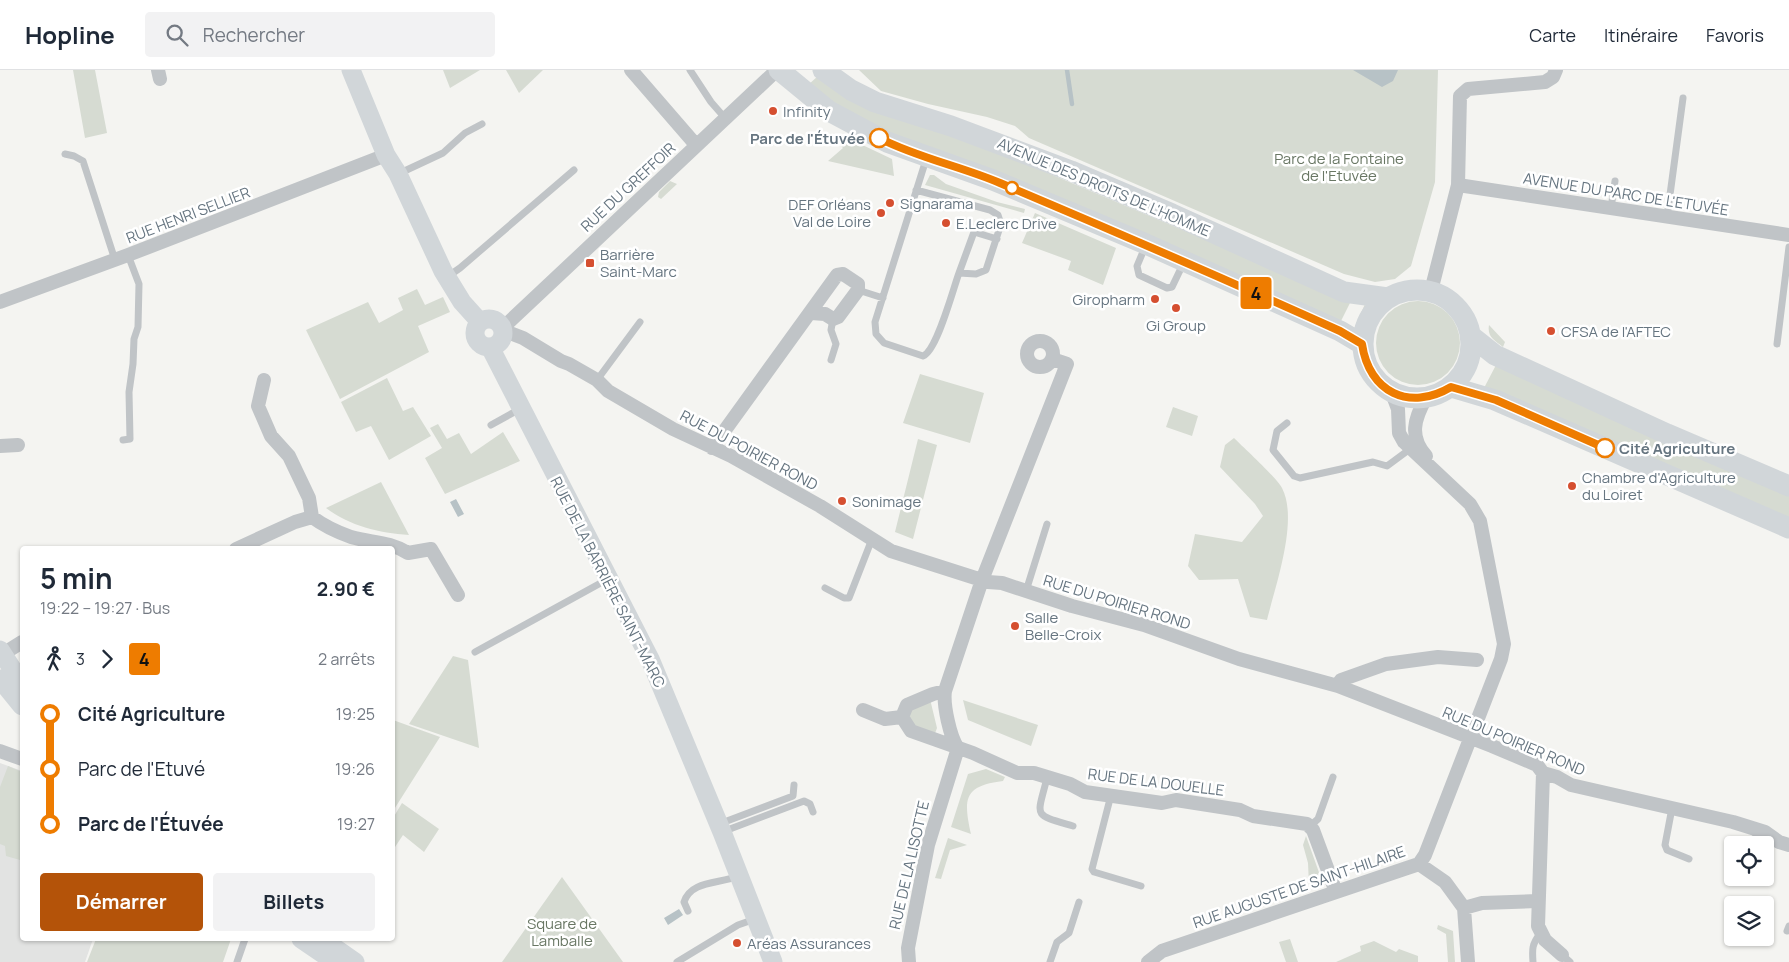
<!DOCTYPE html>
<html lang="fr">
<head>
<meta charset="utf-8">
<style>
  body { margin:0; font-family:Manrope,sans-serif; background:#f2f2f3; color:#1f2937; height:100vh; display:flex; flex-direction:column; font-size:19px; white-space:nowrap }
  * { box-sizing:border-box; margin:0 }
  p { font-size:16px; color:#747a83 }
  .icon { flex:none; width:28px; height:28px; fill:none; stroke:currentColor; stroke-width:2; stroke-linecap:round; stroke-linejoin:round }
  .map { position:relative; flex:1; overflow:hidden }
  .panel { position:absolute; left:20px; top:476px; width:375px; height:395px; display:flex; flex-direction:column; background:#fff; border-radius:5px; box-shadow:0 1px 4px #0004 }
  .panel>* { flex:none }
  .badge { padding:0 10px; border-radius:4px; font-size:18px; line-height:32px }
  .buttons { position:absolute; left:1724px; top:766px; display:grid; gap:10px }
  .buttons a { display:grid; place-items:center; width:50px; height:50px; border-radius:5px; background:#fff; box-shadow:0 1px 4px #0004; font-size:25px }
  .map>.badge { position:absolute; translate:-50% -50%; box-shadow:0 0 0 2px #fff }
  .legs { display:flex; align-items:center; gap:8px; height:55px; padding:0 20px; font-size:16px }
  .legs p { margin-inline-start:auto }
  .head { display:flex; align-items:center; justify-content:space-between; height:85px; padding:0 20px }
  h1 { font-size:28px; font-weight:700; line-height:38px }
  .button { display:flex; gap:10px; margin-top:auto; padding:10px 20px }
  .button a { flex:1; height:58px; border-radius:5px; background:#b45309; color:#fff; font-size:20px; font-weight:700; line-height:58px; text-align:center }
  .button a+a { background:#f2f2f3; color:#1f2937 }
  ul { padding:0 20px; list-style:none }
  li { display:flex; align-items:center; gap:18px; height:55px; font-size:19px }
  li i { display:grid; place-items:center; width:8px; height:100%; margin:0 6px; background:currentColor }
  li i::after { content:''; width:12px; height:12px; margin:-6px; border:4px solid; border-radius:50%; background:#fff }
  li p { margin-inline-start:auto }
  li:first-child i { background:linear-gradient(#0000 50%,currentColor 0) }
  li:last-child i { background:linear-gradient(currentColor 50%,#0000 0) }
  header { display:flex; align-items:center; gap:30px; box-sizing:border-box; height:70px; padding:0 25px; background:#fff; border-bottom:1px solid #e0e1e3 }
  header strong { font-size:24px }
  nav { display:flex; gap:28px; margin-inline-start:auto; font-size:18px }
  .search { width:350px; height:45px; background:#f2f2f3; display:flex; align-items:center; gap:12px; box-sizing:border-box; padding:0 18px; border-radius:5px; color:#747a83; font-size:19px }
  .map>svg:first-child { display:block }
  .built { fill:#e2e3e2 }
  .green { fill:#d6dbd2 }
  .water { fill:#b7c2c6 }
  .lines { fill:none; stroke-linecap:round; stroke-linejoin:round }
  .stream { stroke:#b7c2c6; stroke-width:4.5 }
  .lane { stroke:#c0c4c7; stroke-width:7 }
  .street { stroke:#c0c4c7; stroke-width:14 }
  .secondary { stroke:#d1d6d9; stroke-width:19 }
  .primary { stroke:#d1d6d9; stroke-width:21 }
  .line-1-casing { stroke:#fff; stroke-width:11 }
  .line-1 { stroke:#ee7c00; stroke-width:8 }
  .poi-dot { fill:#d54f30; stroke:#fff; stroke-width:2 }
  .stop-1-dot { fill:#fff; stroke:#ee7c00; stroke-width:2.5 }
  .labels { text-anchor:middle; dominant-baseline:central; stroke-width:5; stroke-linejoin:round; paint-order:stroke }
  .poi-label { font-size:15px; fill:#667580; stroke:#fff; text-anchor:start }
  .stop-label { font-size:15px; font-weight:bold; fill:#667580; stroke:#fff; text-anchor:end }
  .park-label { font-size:15px; fill:#697764; stroke:#fff }
  .street-label { font-size:15px; fill:#667580; stroke:#fff }
</style>
</head>
<body>
<header>
<strong>Hopline</strong>
<div class="search"><svg class="icon" aria-label="search" viewBox="0 0 24 24"><circle cx="10" cy="10" r="6"/><path d="M15 15l6 6"/></svg>Rechercher</div>
<nav><a>Carte</a><a>Itinéraire</a><a>Favoris</a></nav>
</header>
<div class="map">
<svg width="1789" height="892" viewBox="0 0 1789 892">
  <rect width="100%" height="100%" fill="#f4f4f1"/>
  <path class="built" d="M0,693L22,701V869H93L85,892H0Z"/>
  <path class="green" d="M73,0H95L107,63L85,68Z
    M443,0H480L450,18Z
    M506,0H543L519,23Z
    M859,0H1438L1435,112L1411,196L1395,209L1375,212L1344,204L1029,68L1015,56L987,47L928,34L881,21Z
    M818,6L1351,231L1340,253L868,56L808,15Z
    M829,63L852,70L892,89L894,106L828,91L843,78Z
    M930,105H934L946,114L997,132L1025,139L1024,143L925,115Z
    M670,111L677,114L661,129L658,127L659,122Z
    M1035,143L1116,178L1103,215L1068,200L1071,191L1022,173Z
    M417,219L425,235L443,227L450,242L418,256L429,282L340,329L306,260L368,232L379,253L403,240L398,228Z
    M1376 273a42 42 0 1 1 84 0a42 42 0 1 1-84 0Z
    M1365,234L1368,241L1359,259L1353,261Z
    M1489,255L1505,272L1503,277C1494,270 1487,267 1489,255Z
    M1496,295L1789,424V453L1484,318Z
    M920,304L984,323L970,373L903,353Z
    M387,308L403,341L413,337L431,366L389,390L371,356L356,362L341,332Z
    M1173,337L1198,346L1192,366L1166,357Z
    M438,354L447,369L459,363L471,384L503,362L520,391L445,424L425,388L442,378L430,358Z
    M1234,368C1245,379 1276,407 1282,418C1299,450 1275,517 1267,550L1250,547L1238,509L1199,510L1188,496L1195,464L1242,472L1263,446L1255,434L1220,397L1225,375Z
    M918,369L937,375L913,469L895,462Z
    M381,412L409,465C379,463 350,456 326,438Z
    M453,586L468,590L479,678L409,654Z
    M930,629L937,658L934,666C922,660 909,657 909,641Z
    M963,630L1038,655L1031,676L968,650Z
    M393,650L440,667L393,741L392,650Z
    M8,696L22,702V782L20,790L6,786L5,776L0,774V717Z
    M986,699L1005,707L1003,711C964,716 963,728 971,764L951,757L968,704Z
    M402,733L439,759L424,782L403,765L393,780V748Z
    M1306,766L1321,808L1318,812L1309,815L1308,793L1303,775Z
    M948,768L967,775L950,780L941,809L935,808Z
    M562,807L623,892H502Z
    M1438,855L1453,861L1455,892H1448L1446,864L1437,859Z
    M96,869H231L223,892H87Z
    M1290,869L1298,892H1286L1279,872Z
    M1374,871L1396,882L1399,879L1418,886V892H1336L1361,881L1360,876Z"/>
  <path class="water" d="M1353,0H1398L1393,11L1382,17Z
    M456,429L464,444L458,447L450,432Z
    M679,839L683,845L668,855L664,848Z"/>
  <g class="lines">
    <path class="stream" d="M1067,0L1072,34"/>
    <path class="lane" d="M690,0L711,32L725,48
      M65,84L74,86L83,91L115,190
      M398,104L443,83L465,63L482,54
      M916,120L990,140L998,145L1001,154L986,200L976,204L959,203C953,219 937,281 923,286L884,273L876,264L875,252L924,96L927,88
      M1611,138L1615,111
      M1667,147L1683,28
      M1145,177L1137,196L1139,205L1167,218L1172,217L1183,194
      M959,203L974,162L997,169
      M447,207L460,198L574,100
      M858,220L883,228
      M1777,274L1789,177
      M831,290L836,274L831,260L833,249
      M597,310L640,252
      M1287,353L1277,361L1273,380L1294,406L1300,408L1373,392L1387,396L1410,379
      M491,355L520,339
      M123,370L130,369L129,322L133,294L134,269L138,257L139,214L128,185
      M825,518L844,528H849L872,469
      M1026,521L1047,454
      M475,582L608,509
      M1047,708C1037,748 1032,744 1073,756
      M1111,725L1092,799L1094,802L1141,816
      M1672,738L1665,775L1667,780L1689,789
      M719,754L793,726L794,715
      M1310,756L1318,749L1333,707
      M722,762L804,731L810,734L813,742
      M1753,775L1758,759
      M688,841L684,832C691,810 720,814 738,806
      M1787,861L1789,856
      M1562,885L1570,892
      M237,892L245,869
      M677,892L738,855L755,849
      M1050,892L1057,872L1069,863L1079,832
      M1533,892C1532,879 1532,874 1540,864"/>
    <path class="street" d="M158,0L160,9
      M631,0L696,75
      M1458,115L1789,165
      M1431,221L1458,115L1460,26L1468,19L1545,12L1553,7L1556,0
      M0,232L128,185L386,85
      M502,256L509,252L777,0
      M503,263H510L523,268L561,291L569,294L597,310L608,321L673,359L731,386L820,436L891,481L988,512L1002,513L1072,536L1144,555L1239,589L1338,616L1492,676L1537,695L1543,703L1557,707L1571,715L1733,752L1765,762L1779,772L1789,775
      M1027 284a13 13 0 1 1 26 0a13 13 0 1 1-26 0Z
      M264,310L258,336L271,366L289,386L309,428L312,447C324,456 337,462 351,467C372,473 389,471 408,483L431,479L458,525
      M1426,328C1414,349 1409,367 1426,386
      M0,376L18,375
      M712,378L837,205L843,204L858,214V220L838,247L833,249L825,244L811,243
      M236,479L295,452L312,447
      M3,584L22,572
      M1338,616L1341,610L1386,594L1438,587L1477,590
      M945,621L933,624L907,635L902,647L911,661L973,683L1017,703H1034L1070,714L1085,722L1162,733L1176,730L1240,740L1253,746L1307,754L1313,760L1336,822
      M863,640L885,649L902,647
      M958,678C950,668 943,634 945,621L982,510L1067,294L1052,289
      M0,681L22,689
      M1543,703L1538,856L1545,870L1562,885
      M1419,794L1445,812L1464,838L1468,892
      M1464,838L1482,833L1537,831
      M909,892L908,878L928,775L958,678
      M1148,892L1162,881L1407,798L1419,794L1425,785L1501,589L1504,574L1480,451L1470,434L1404,372L1399,363L1398,339L1392,323"/>
    <path class="secondary" d="M351,0L386,85L398,104L443,201L462,232L480,252
      M475 263a14 14 0 1 1 28 0a14 14 0 1 1-28 0Z
      M490,277L650,589L722,762L773,892
      M0,580L22,614
      M0,609L22,636
      M301,869L335,892
      M325,871L355,892"/>
    <path class="primary" d="M779,0L829,41L887,72L993,110L1146,174L1340,261L1362,274
      M823,0L851,20L875,32L951,56L1071,101L1172,144L1344,222L1388,228
      M1363 274a54 54 0 1 1 108 0a54 54 0 1 1-108 0Z
      M1471,266L1495,285L1667,364L1789,416
      M1451,317L1495,330L1789,458"/>
  </g>
  <g class="lines">
    <defs>
      <path id="line-1" d="M879,68C918,88 960,96 1000,113C1114,161 1227,210 1340,261L1362,274C1369,322 1409,342 1451,317L1496,330L1605,378"/>
    </defs>
    <use href="#line-1" class="line-1-casing"/>
    <use href="#line-1" class="line-1"/>
  </g>
  <g class="poi-dot">
    <circle cx="773" cy="41" r="5"/>
    <circle cx="890" cy="133" r="5"/>
    <circle cx="881" cy="143" r="5"/>
    <circle cx="946" cy="153" r="5"/>
    <rect x="585" y="188" width="10" height="10" rx="2.5"/>
    <circle cx="1155" cy="229" r="5"/>
    <circle cx="1176" cy="238" r="5"/>
    <circle cx="1551" cy="261" r="5"/>
    <circle cx="1572" cy="416" r="5"/>
    <circle cx="842" cy="431" r="5"/>
    <circle cx="1015" cy="556" r="5"/>
    <circle cx="737" cy="873" r="5"/>
  </g>
  <g class="stop-1-dot">
    <circle cx="879" cy="68" r="9"/>
    <circle cx="1012" cy="118" r="6"/>
    <circle cx="1605" cy="378" r="9"/>
  </g>
  <g class="labels">
    <g class="poi-label">
      <text x="783" y="41">Infinity</text>
      <text x="900" y="133">Signarama</text>
      <text x="871" y="134" text-anchor="end">DEF Orléans<tspan x="871" dy="17">Val de Loire</tspan></text>
      <text x="956" y="153">E.Leclerc Drive</text>
      <text x="600" y="184">Barrière<tspan x="600" dy="17">Saint-Marc</tspan></text>
      <text x="1145" y="229" text-anchor="end">Giropharm</text>
      <text x="1176" y="255" text-anchor="middle">Gi Group</text>
      <text x="1561" y="261">CFSA de l'AFTEC</text>
      <text x="1582" y="407">Chambre d'Agriculture<tspan x="1582" dy="17">du Loiret</tspan></text>
      <text x="852" y="431">Sonimage</text>
      <text x="1025" y="547">Salle<tspan x="1025" dy="17">Belle-Croix</tspan></text>
      <text x="747" y="873">Aréas Assurances</text>
    </g>
    <g class="stop-label">
      <text x="865" y="68">Parc de l'Étuvée</text>
      <text x="1619" y="378" text-anchor="start">Cité Agriculture</text>
    </g>
    <g class="park-label">
      <text x="1339" y="88">Parc de la Fontaine<tspan x="1339" dy="17">de l'Etuvée</tspan></text>
      <text x="562" y="853">Square de<tspan x="562" dy="17">Lamballe</tspan></text>
    </g>
    <g class="street-label">
      <text transform="translate(628 117) rotate(-43)">RUE DU GREFFOIR</text>
      <text transform="translate(1104 117) rotate(23)">AVENUE DES DROITS DE L'HOMME</text>
      <text transform="translate(1626 124) rotate(9)">AVENUE DU PARC DE L'ETUVÉE</text>
      <text transform="translate(188 145) rotate(-21)">RUE HENRI SELLIER</text>
      <text transform="translate(749 380) rotate(28)">RUE DU POIRIER ROND</text>
      <text transform="translate(608 512) rotate(63)">RUE DE LA BARRIÈRE SAINT-MARC</text>
      <text transform="translate(1117 532) rotate(17)">RUE DU POIRIER ROND</text>
      <text transform="translate(1514 671) rotate(23)">RUE DU POIRIER ROND</text>
      <text transform="translate(1156 712) rotate(7)">RUE DE LA DOUELLE</text>
      <text transform="translate(909 795) rotate(-77)">RUE DE LA LISOTTE</text>
      <text transform="translate(1299 817) rotate(-19)">RUE AUGUSTE DE SAINT-HILAIRE</text>
    </g>
  </g>
</svg>
<div class="buttons">
<a><svg class="icon" aria-label="locate" viewBox="0 0 24 24"><circle cx="12" cy="12" r="6"/><path d="M12 2v4M12 18v4M2 12h4M18 12h4"/></svg></a>
<a><svg class="icon" aria-label="layers" viewBox="0 0 24 24"><path d="M12 4l9 5-9 5-9-5zM3 14l9 5 9-5"/></svg></a>
</div>
<b class="badge" style="left:1256px;top:223px;background:#ee7c00;color:#111">4</b>
<section class="panel">
<div class="head"><div><h1>5 min</h1><p>19:22 – 19:27 · Bus</p></div><b>2.90 €</b></div>
<div class="legs"><svg class="icon" aria-label="walk" viewBox="0 0 24 24"><circle cx="13" cy="4" r="2"/><path d="M13 8l-2 6 4 7M11 14l-3 7M7 12l3-4h3l4 4"/></svg>3<svg class="icon" aria-label="forward" viewBox="0 0 24 24"><path d="M9 5l7 7-7 7"/></svg><b class="badge" style="background:#ee7c00;color:#111">4</b><p>2 arrêts</p></div>
<ul>
<li><i style="color:#ee7c00"></i><b>Cité Agriculture</b><p>19:25</p></li>
<li><i style="color:#ee7c00"></i><span>Parc de l'Etuvé</span><p>19:26</p></li>
<li><i style="color:#ee7c00"></i><b>Parc de l'Étuvée</b><p>19:27</p></li>
</ul>
<div class="button"><a>Démarrer</a><a>Billets</a></div>
</section>
</div>
</body>
</html>
